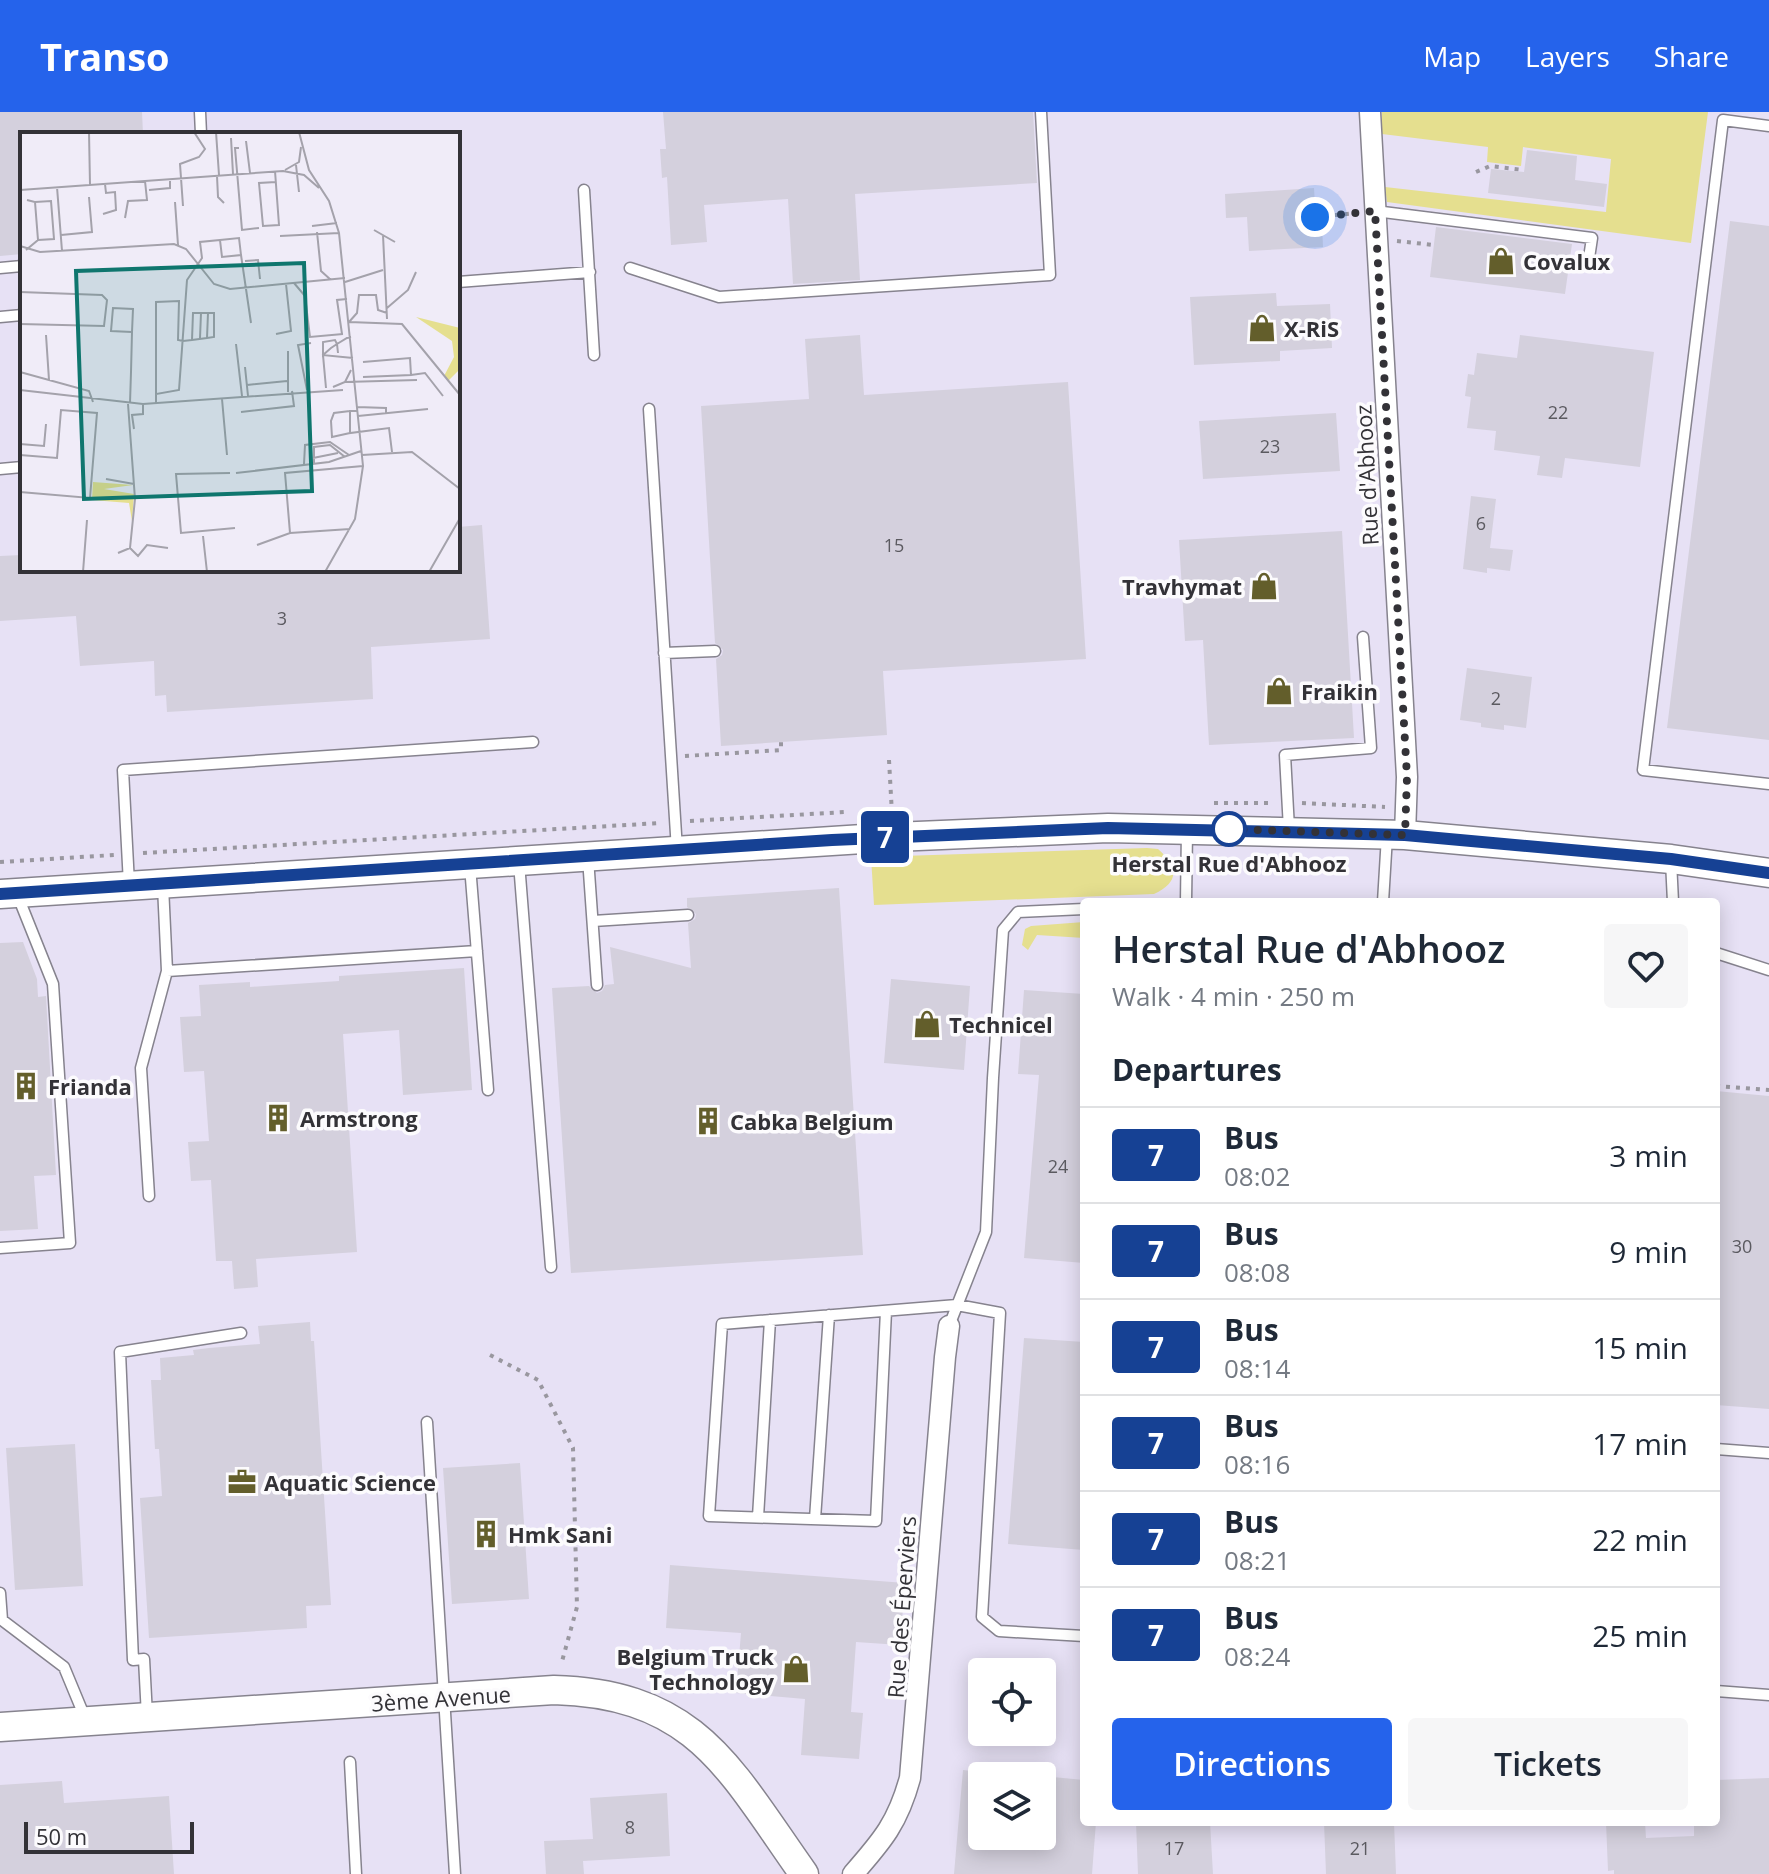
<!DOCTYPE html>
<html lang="en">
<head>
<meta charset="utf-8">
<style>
  body { margin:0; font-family:"Open Sans",sans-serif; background:#f6f6f7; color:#1f2937; height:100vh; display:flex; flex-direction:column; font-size:30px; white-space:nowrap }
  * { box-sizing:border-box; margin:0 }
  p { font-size:26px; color:#747a83 }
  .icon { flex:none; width:44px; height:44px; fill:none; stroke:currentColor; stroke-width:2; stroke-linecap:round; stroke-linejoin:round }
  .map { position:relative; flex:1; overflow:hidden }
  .side { position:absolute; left:1080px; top:786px; width:640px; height:928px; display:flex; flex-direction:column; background:#fff; border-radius:8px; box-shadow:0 4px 20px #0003 }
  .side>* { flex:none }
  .badge { padding:0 16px; border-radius:6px; font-size:28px; line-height:52px }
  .tools { position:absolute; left:968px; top:1546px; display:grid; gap:16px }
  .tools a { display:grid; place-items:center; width:88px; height:88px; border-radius:8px; background:#fff; box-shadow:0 4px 20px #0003; font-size:40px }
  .scale { position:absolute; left:24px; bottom:20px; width:170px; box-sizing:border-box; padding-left:8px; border:4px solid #333237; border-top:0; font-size:22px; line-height:28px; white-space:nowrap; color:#333237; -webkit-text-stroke:6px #fcfbfd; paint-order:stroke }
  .you { position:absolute; width:40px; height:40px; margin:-20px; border:6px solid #fff; border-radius:50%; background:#1a73e8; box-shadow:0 0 0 12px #1a73e833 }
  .map>.badge { position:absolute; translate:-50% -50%; box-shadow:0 0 0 4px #fff }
  h2 { padding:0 32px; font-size:30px; line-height:72px }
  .round { display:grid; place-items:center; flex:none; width:84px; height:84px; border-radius:8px; background:#f6f6f7 }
  .overview { display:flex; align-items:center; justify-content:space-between; height:136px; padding:0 32px }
  h1 { font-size:38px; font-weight:600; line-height:60px }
  .action { display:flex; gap:16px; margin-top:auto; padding:16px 32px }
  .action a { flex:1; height:92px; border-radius:8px; background:#2563eb; color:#fff; font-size:32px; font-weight:600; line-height:92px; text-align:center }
  .action a+a { background:#f6f6f7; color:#1f2937 }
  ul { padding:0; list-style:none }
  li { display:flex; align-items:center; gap:24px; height:96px; padding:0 32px; border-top:2px solid #e0e1e3 }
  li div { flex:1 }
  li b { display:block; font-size:30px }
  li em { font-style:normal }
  li .badge { min-width:88px; font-weight:700; text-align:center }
  header { display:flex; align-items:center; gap:48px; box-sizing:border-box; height:112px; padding:0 40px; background:#2563eb; color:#fff }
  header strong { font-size:38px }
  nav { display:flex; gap:44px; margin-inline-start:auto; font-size:28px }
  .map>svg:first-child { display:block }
  .built { fill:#e7e1f5; fill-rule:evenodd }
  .green { fill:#e5df8f }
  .building { fill:#d4d0dd }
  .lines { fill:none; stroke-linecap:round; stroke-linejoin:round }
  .lane-casing { stroke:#86838e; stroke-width:13 }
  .street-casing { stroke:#86838e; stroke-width:23 }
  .secondary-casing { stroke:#86838e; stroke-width:31 }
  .path { stroke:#99979f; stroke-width:4; stroke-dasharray:4 6; stroke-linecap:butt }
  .lane { stroke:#fff; stroke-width:10 }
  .street { stroke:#fff; stroke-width:20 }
  .secondary { stroke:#fff; stroke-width:28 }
  .line-casing { stroke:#fff; stroke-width:18 }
  .line { stroke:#164194; stroke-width:12 }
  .walk { stroke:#333237; stroke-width:8; stroke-dasharray:0 14.4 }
  .stop-dot { fill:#fff; stroke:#164194; stroke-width:4 }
  .labels { text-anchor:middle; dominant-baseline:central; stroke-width:7; stroke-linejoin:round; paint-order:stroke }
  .number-label { font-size:18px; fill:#5b5a60 }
  .poi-label { font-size:22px; font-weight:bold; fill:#333237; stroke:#fcfbfd; text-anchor:start }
  .street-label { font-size:22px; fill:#333237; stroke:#fcfbfd }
  .stop-label { font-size:22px; font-weight:bold; fill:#333237; stroke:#fcfbfd }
  .inset-road { fill:none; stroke:#a4a2ab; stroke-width:2 }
  .view { fill:#0f766e; fill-opacity:0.15; stroke:#0f766e; stroke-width:4 }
  .inset-edge { fill:none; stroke:#333237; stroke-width:4 }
</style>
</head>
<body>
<header>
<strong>Transo</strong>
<nav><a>Map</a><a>Layers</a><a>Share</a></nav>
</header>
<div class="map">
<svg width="1769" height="1762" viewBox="0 0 1769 1762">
  <rect width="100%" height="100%" fill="#f0ecf8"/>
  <path class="built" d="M0,0H1769V1762H0ZM22,22H458V458H22ZM1084,790H1716V1710H1084ZM982,1560H1042V1620H982ZM982,1664H1042V1724H982Z"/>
  <path class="green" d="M1382,0H1708L1691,131L1387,90L1385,75L1606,100L1611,47L1523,35L1521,54L1487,50L1488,35L1382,22Z
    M1147,736L1158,737C1179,756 1179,770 1154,782L874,793L871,745Z
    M1084,810V826L1037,823L1028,838L1022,833L1025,817L1031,814Z"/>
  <path class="building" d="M0,0H142L143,22H22V142L0,144Z
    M663,0H1033L1037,71L855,82L860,168L793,172L788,87L704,93L707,130L671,133L667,65L662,66L660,37H666Z
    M1527,38L1577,44L1575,68L1607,72L1604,95L1488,81L1491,57L1524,60Z
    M1314,76L1316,110L1322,111L1323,135L1249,139L1247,105L1226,106L1225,82Z
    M1730,109L1769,114V628L1667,616Z
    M1436,115L1572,132L1565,182L1430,165Z
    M1276,181L1277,194L1330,192L1332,236L1280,239V249L1194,253L1190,185Z
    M860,223L864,283L1068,270L1086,547L883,559L887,623L721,634L716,547L722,543L723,538L715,531L701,294L809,287L805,227Z
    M1520,223L1654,240L1640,355L1565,346L1562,366L1537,363L1540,344L1494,338L1496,319L1467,316L1471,285L1465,284L1468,262L1474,263L1477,241L1517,246Z
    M1336,301L1340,359L1203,367L1199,309Z
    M1471,384L1496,387L1490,436L1513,438L1510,459L1487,456V461L1463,457Z
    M482,413L490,527L371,535L373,587L167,600L166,583L155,584L154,549L80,554L76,504L0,509V444L22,443V458H458V415Z
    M1342,419L1354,626L1209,633L1203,528L1185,529L1179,428Z
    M1467,556L1532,565L1526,616L1504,613V618L1481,615V611L1460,608Z
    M839,776L863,1143L571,1161L552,876L589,874L597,881L602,879L605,873L614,872L610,835L691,856L688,811L695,807L696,802L687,795V786Z
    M23,830L37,867L38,885L46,884L56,1063L34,1064L38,1117L0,1119V831Z
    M464,856L472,978L403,983L399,918L343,922L357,1140L256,1147L258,1175L234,1177L232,1149H216L211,1068L191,1069L188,1030L209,1029L204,959L184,960L180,905L201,904L199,873L250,870V875L339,869V864Z
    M891,867L970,874L964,958L884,951Z
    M1024,878L1084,882V1151L1024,1146L1039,963L1018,962Z
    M1716,979L1769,984V1297L1716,1293Z
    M310,1210L311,1229H314L331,1493L306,1494L307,1516L149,1526L140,1386L162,1384L159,1337H155L151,1268H161L160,1246L194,1243L193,1238L209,1236L260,1232L258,1214Z
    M1024,1226L1084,1230V1438L1008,1432Z
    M75,1332L83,1474L15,1478L6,1336Z
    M520,1351L529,1487L452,1492L443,1356Z
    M670,1453L905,1471L900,1533L856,1530L851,1600L863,1601L859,1647L801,1643L805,1587L736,1581L741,1521L666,1516Z
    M963,1658L982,1660V1724H1042V1664L1084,1668V1710H1096L1092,1762H954Z
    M1769,1666V1762H1614V1758L1608,1759L1606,1710H1645L1646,1726L1694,1724V1710H1716V1668Z
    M62,1669L64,1691L169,1684L174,1762H0V1673Z
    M667,1681L670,1744L583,1749L584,1762H546L544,1729L593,1727L590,1686Z
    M1136,1710H1210L1213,1762H1138Z
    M1324,1710H1394L1396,1762H1326Z"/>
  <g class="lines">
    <defs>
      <path id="lane" d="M200,0L201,22
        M1769,14L1723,8L1643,658L1769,672
        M584,78L594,243
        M1375,99L1592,126L1589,146
        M0,156L22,154
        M630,156L719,185L1050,163L1041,0
        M458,170L590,160
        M0,205L22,203
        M649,297L677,738
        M0,357L22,355
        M664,541L715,539
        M1289,717L1285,643L1371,636L1363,525
        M588,746L597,873
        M1671,749L1673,790
        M519,751L551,1155
        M470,754L488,978
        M129,772L123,658L533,630
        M1186,790L1187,718
        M1383,790L1387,724
        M593,809L688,803
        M1716,841L1769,858
        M167,859L477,839
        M149,1084L141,956L167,859L163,774
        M0,1136L70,1131L53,872L17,782
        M886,1199L876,1409L709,1404L722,1212L957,1193L1000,1201L982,1505L999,1519L1084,1524
        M949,1214L986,1120L993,966L1003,818L1018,800L1084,797
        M427,1310L455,1762
        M1716,1337L1769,1341
        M758,1405L770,1208
        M815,1407L829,1203
        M0,1481L2,1508L64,1555L86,1608
        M1716,1579L1769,1583
        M147,1604L144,1547L133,1548L120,1240L241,1221
        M350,1650L356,1762"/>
      <path id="street" d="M1370,0L1407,665L1405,723
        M853,1762C883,1728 898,1710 910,1666L945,1245L949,1214"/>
      <path id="secondary" d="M0,782L894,725L1108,716L1405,723L1671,747L1769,761
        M0,1615L554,1578C697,1582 730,1658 804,1762"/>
    </defs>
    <use href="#lane" class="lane-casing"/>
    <use href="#street" class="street-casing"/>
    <use href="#secondary" class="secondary-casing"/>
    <path class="path" d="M1476,60L1490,54L1524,58
      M1315,105L1357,101
      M1397,129L1434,133
      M685,644L781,638V630
      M889,648L892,702
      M1214,691H1273
      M1302,691L1385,695
      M690,709L845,700
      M143,741L661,711
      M0,750L114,743
      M1716,974L1769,978
      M490,1243L538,1268L573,1336L577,1495L561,1553"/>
    <use href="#lane" class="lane"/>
    <use href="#street" class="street"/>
    <use href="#secondary" class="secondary"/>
  </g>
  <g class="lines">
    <defs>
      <path id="line" d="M0,782L832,728L1108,716L1405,723L1671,747L1769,761"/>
    </defs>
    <use href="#line" class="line-casing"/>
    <use href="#line" class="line"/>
    <path class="walk" d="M1229,717L1405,723L1407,665L1375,99L1315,105"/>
  </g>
  <defs>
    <symbol id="shop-bare" viewBox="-9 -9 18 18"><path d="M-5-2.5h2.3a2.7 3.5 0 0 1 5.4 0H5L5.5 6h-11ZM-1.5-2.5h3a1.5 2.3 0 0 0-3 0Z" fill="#635e2b" stroke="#fcfbfd" stroke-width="2.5" paint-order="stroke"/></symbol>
    <symbol id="building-bare" viewBox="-9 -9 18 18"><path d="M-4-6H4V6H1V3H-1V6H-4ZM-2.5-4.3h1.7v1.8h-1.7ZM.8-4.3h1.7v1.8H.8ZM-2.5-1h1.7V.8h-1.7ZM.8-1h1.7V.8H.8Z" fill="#635e2b" stroke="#fcfbfd" stroke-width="2.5" paint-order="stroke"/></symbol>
    <symbol id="office-bare" viewBox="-9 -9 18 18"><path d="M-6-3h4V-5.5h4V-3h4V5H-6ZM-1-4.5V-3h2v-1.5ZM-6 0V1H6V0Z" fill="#635e2b" stroke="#fcfbfd" stroke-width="2.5" paint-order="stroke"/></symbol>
  </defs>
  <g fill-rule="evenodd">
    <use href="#shop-bare" x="1481" y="129" width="40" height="40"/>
    <use href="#shop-bare" x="1242" y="196" width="40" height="40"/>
    <use href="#shop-bare" x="1244" y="454" width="40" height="40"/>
    <use href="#shop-bare" x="1259" y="559" width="40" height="40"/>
    <use href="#shop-bare" x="907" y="892" width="40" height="40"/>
    <use href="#building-bare" x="6" y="954" width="40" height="40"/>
    <use href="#building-bare" x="258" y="986" width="40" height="40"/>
    <use href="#building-bare" x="688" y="989" width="40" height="40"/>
    <use href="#office-bare" x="222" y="1350" width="40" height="40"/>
    <use href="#building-bare" x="466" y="1402" width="40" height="40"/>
    <use href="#shop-bare" x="776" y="1537" width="40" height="40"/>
  </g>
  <circle class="stop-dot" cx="1229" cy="717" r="16"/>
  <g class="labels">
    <g class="number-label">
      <text x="1558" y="300">22</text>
      <text x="1270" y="334">23</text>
      <text x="1481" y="411">6</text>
      <text x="894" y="433">15</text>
      <text x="282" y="506">3</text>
      <text x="1496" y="586">2</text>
      <text x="1058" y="1054">24</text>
      <text x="1742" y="1134">30</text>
      <text x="630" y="1715">8</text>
      <text x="1174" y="1736">17</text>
      <text x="1360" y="1736">21</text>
    </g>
    <g class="poi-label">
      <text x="1523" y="149">Covalux</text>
      <text x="1284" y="216">X-RiS</text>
      <text x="1242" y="474" text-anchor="end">Travhymat</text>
      <text x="1301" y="579">Fraikin</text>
      <text x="949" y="912">Technicel</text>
      <text x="48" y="974">Frianda</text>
      <text x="300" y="1006">Armstrong</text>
      <text x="730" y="1009">Cabka Belgium</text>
      <text x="264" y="1370">Aquatic Science</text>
      <text x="508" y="1422">Hmk Sani</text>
      <text x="774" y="1544" text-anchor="end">Belgium Truck<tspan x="774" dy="25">Technology</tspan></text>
    </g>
    <g class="street-label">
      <text transform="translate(1366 363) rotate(-93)">Rue d'Abhooz</text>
      <text transform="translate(901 1495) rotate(-86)">Rue des Éperviers</text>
      <text transform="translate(441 1586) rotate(-4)">3ème Avenue</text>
    </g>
    <g class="stop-label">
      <text x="1229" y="751">Herstal Rue d'Abhooz</text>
    </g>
  </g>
  <g transform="translate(20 20)">
    <rect width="440" height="440" fill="#f0ecf8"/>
    <path d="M396,185L440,196V237L428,249L424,244L434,225L432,209ZM73,350L113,353L84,357L114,362L112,389L109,371L72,368Z" fill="#e5df8f"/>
    <path class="inset-road" d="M69,0L70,53M196,0L199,43M279,0L289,38L309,69L319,101L343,334L335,387L305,440M211,6L213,42M226,9L230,41M219,16H215L222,98L239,96M276,33L279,60M265,38L279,30L281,15M255,39L259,93L243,94L239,51L256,50M197,44L198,65L204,71M37,55L42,119M0,58L263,39L284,43L299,56M129,58L150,56V47M15,70L31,69L34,107L18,108M155,70L158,113M163,74L160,32L179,25L185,17L174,0M83,82L96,78L95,60L86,61L85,52M105,86L108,69L127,68L125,49M292,94L317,91M354,98L375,110M297,100L301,139L311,148M41,103L72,100L69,65M363,103L367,187M260,104L319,101M0,114L20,120L154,112L166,117L194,152L210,157L325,146M6,118L18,108L15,70L7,68M221,123L231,191M225,129L238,128L240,147M325,150L363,138M274,151L285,164L290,205L323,202M0,160L82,163L87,168L84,194L0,192M367,176L388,158L396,140M329,190L382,192L440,263M329,190L337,181L339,163H356L358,178L367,181M256,202L271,199L266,152M322,202L317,168L327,167M26,203L29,248M180,206L181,181M187,206L188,181M216,212L222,264M318,221L317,212L315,208L303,210V223L311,216L317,212L327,206L331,205M225,235L228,264M0,240L69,259L73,270M391,243L405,241L423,264M343,245L391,243L390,226L343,230M325,250L397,248M227,253L267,249M313,255L325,250L331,238M306,256L303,223L333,226M0,258L123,272L323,258M287,258L278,213L291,211M268,260V219M136,262V170L159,169L158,208L163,209L172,208L187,206L194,205V181H173L172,208M202,267L207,323M110,271L111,240L112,200L113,177L93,176L91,199L112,200M108,272L115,367L110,416M136,272V262L159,258L167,148L182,126L180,110L200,108L219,106L221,123L202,125L200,108M337,275L366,276V281M337,279H330V301L369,296L372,320M221,280L274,274L272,259M338,284L408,277M114,297L112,283L123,282V272M330,301L312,305L311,289L314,281L330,279M0,312L24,314L26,292M0,323L37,326L41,278L77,281L70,366L0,360M342,323L392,320L440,357M293,326L318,321M284,332L285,313L310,310L329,323M294,332V315L310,313L325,325M210,341L156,342L161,401L215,396M216,341L309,330L341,319M86,347L114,352M270,401L265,341L343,334M183,404L187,440M237,413L270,401L330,397M98,421L110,416L118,424L127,413L148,416M63,440L67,388M409,440L440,386"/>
    <path class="view" d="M284,131L292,359L64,367L56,139Z"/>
    <rect width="440" height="440" class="inset-edge"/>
  </g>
</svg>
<div class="tools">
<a><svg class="icon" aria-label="locate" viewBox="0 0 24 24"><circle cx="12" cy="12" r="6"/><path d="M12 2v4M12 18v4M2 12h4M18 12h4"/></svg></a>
<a><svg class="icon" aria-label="layers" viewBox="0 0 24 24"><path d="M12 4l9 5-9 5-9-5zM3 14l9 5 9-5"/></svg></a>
</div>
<div class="scale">50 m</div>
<div class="you" style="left:1315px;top:105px"></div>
<b class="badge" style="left:885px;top:725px;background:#164194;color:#fff">7</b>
<section class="side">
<div class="overview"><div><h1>Herstal Rue d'Abhooz</h1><p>Walk · 4 min · 250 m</p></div><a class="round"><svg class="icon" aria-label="heart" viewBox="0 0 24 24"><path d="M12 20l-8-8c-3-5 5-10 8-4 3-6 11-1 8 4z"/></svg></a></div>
<h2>Departures</h2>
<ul>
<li><span class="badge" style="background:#164194;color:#fff">7</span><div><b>Bus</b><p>08:02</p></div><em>3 min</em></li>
<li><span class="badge" style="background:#164194;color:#fff">7</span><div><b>Bus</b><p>08:08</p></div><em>9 min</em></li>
<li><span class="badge" style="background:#164194;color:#fff">7</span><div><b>Bus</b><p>08:14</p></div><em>15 min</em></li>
<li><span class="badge" style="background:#164194;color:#fff">7</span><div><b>Bus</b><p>08:16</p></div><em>17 min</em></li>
<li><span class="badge" style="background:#164194;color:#fff">7</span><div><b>Bus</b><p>08:21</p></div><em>22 min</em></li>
<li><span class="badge" style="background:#164194;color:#fff">7</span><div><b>Bus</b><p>08:24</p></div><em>25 min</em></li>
</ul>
<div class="action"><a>Directions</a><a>Tickets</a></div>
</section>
</div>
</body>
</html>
